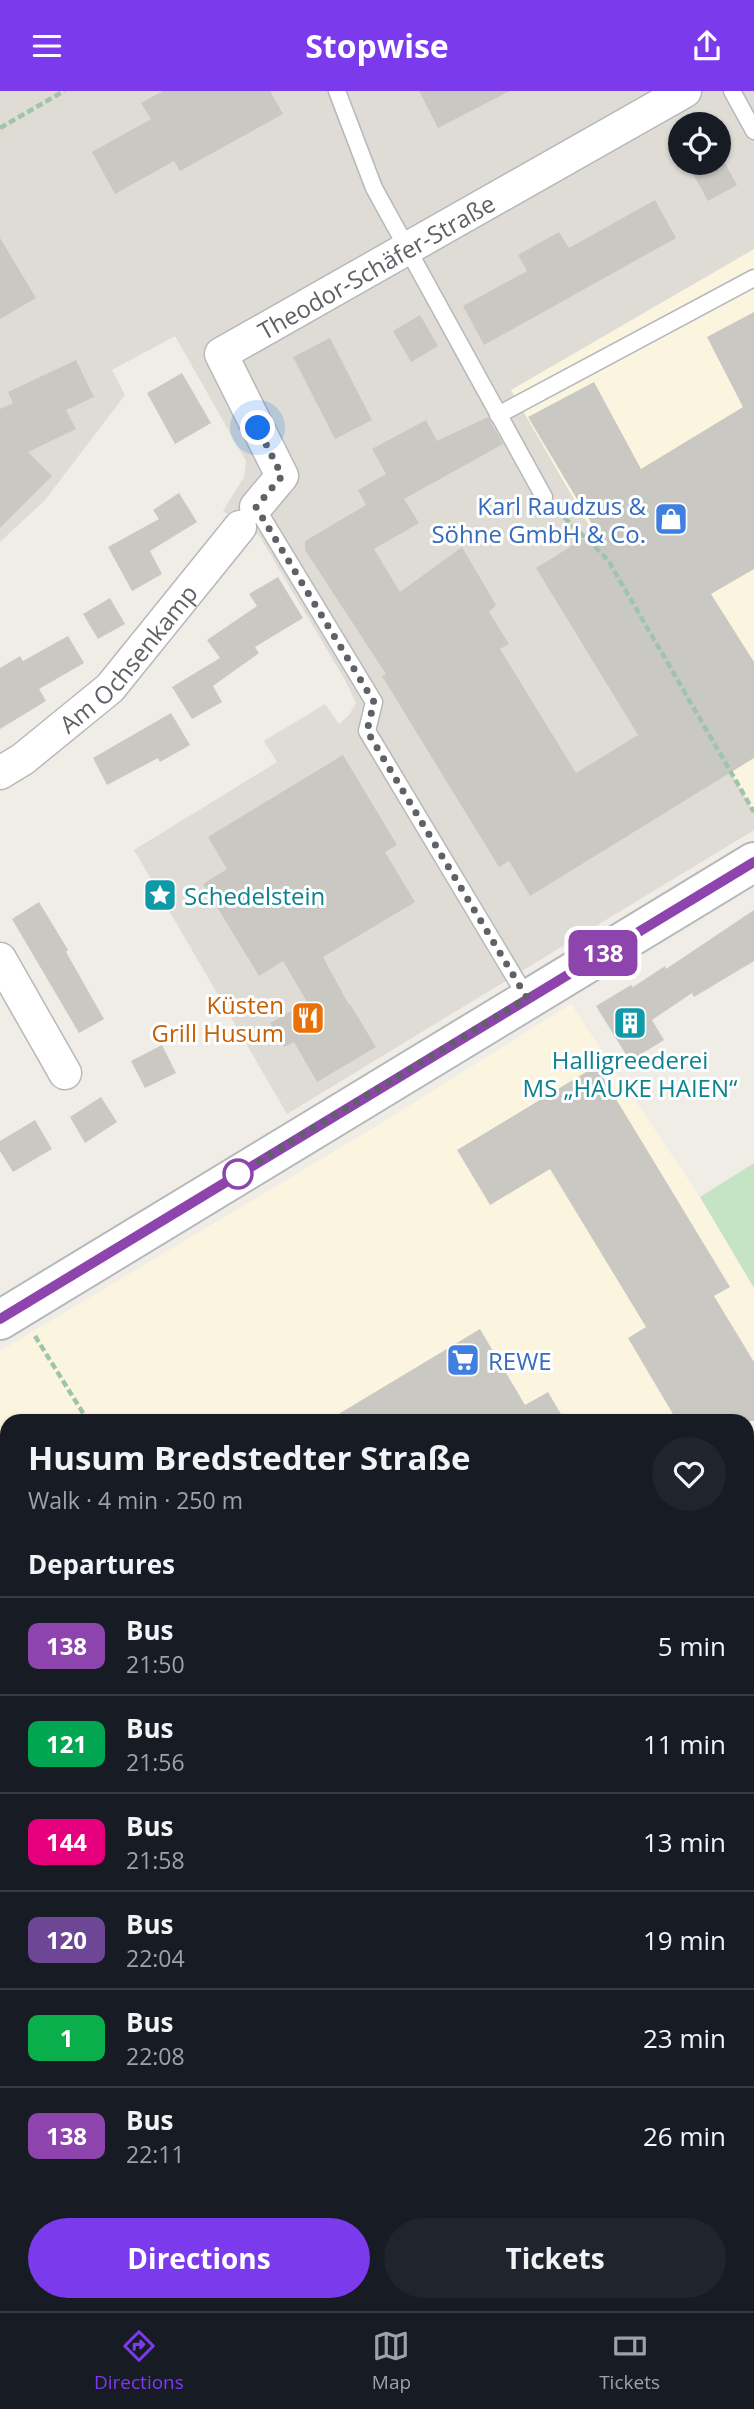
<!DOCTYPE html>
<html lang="en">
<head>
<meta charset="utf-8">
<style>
  body { margin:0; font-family:"Open Sans",sans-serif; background:#20242c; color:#f1f3f6; height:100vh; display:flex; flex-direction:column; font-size:26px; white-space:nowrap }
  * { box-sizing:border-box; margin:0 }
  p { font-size:23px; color:#9ea1a6 }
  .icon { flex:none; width:38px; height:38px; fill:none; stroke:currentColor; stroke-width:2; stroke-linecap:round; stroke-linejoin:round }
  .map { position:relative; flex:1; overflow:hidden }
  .sheet { position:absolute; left:0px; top:1323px; width:754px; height:898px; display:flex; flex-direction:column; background:#171b24; border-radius:21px 21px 0 0; box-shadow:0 2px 5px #0004 }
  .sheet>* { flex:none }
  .badge { padding:0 14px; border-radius:10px; font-size:24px; line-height:46px }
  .tools { position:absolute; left:668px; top:21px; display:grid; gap:14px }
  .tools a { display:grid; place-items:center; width:63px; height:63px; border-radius:50%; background:#171b24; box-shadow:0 2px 5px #0004; font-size:35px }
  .you { position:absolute; width:35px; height:35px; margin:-18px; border:5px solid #fff; border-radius:50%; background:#1a73e8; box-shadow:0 0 0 10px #1a73e833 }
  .map>.badge { position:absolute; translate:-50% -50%; box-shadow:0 0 0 4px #fff }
  h2 { padding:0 28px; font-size:26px; line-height:63px }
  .round { display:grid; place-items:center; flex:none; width:74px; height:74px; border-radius:37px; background:#20242c }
  .head { display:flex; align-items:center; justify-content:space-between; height:119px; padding:0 28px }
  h1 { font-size:33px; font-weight:700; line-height:52px }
  .primary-button { display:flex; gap:14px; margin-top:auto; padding:14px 28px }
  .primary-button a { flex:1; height:80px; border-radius:42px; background:#7c3aed; color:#fff; font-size:28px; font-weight:700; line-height:80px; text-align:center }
  .primary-button a+a { background:#20242c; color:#f1f3f6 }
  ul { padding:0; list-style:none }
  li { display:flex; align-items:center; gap:21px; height:98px; padding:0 28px; border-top:2px solid #363941 }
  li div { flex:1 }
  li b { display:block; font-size:26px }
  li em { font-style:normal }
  li .badge { min-width:77px; font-weight:700; text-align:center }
  header { display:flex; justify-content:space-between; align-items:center; height:91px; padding:0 28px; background:#7c3aed; color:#fff; font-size:32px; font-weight:700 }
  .menu { display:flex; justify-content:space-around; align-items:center; height:98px; border-top:2px solid #363941; background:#171b24; font-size:19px; color:#9ea1a6 }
  .menu a { display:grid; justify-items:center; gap:4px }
  .menu .current { color:#7c3aed }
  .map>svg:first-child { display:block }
  .commercial { fill:#fbf5df }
  .education { fill:#dedcd5; fill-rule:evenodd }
  .green { fill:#c5e4c6 }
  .building { fill:#cac8c3 }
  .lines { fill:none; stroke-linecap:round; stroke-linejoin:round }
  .service-casing { stroke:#b6b8bc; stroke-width:19 }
  .minor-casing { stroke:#b6b8bc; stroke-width:35 }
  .secondary-casing { stroke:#b5b8bc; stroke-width:42 }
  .path { stroke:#9fc4ab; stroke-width:4.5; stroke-dasharray:7 3.5; stroke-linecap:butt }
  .service { stroke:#fff; stroke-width:16 }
  .minor { stroke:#fff; stroke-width:32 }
  .secondary { stroke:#fff; stroke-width:38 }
  .rail { stroke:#b4b5b5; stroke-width:5; stroke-dasharray:2 9; stroke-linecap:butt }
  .line-casing { stroke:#fff; stroke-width:16 }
  .line { stroke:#8e44ad; stroke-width:10 }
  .walk { stroke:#5e6165; stroke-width:7; stroke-dasharray:0 12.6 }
  .stop-dot { fill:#fff; stroke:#8e44ad; stroke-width:3.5 }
  .labels { text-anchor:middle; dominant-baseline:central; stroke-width:6; stroke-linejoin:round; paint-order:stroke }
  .street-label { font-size:24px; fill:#5e6165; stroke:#fff }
  .shop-label { font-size:24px; fill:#366cbe; stroke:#fff; text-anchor:end }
  .culture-label { font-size:24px; fill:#0d838f; stroke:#fff; text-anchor:start }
  .food-label { font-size:24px; fill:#c56008; stroke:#fff; text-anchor:end }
</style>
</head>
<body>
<header><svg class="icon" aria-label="menu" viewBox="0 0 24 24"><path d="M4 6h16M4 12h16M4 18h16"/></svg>Stopwise<svg class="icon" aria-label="share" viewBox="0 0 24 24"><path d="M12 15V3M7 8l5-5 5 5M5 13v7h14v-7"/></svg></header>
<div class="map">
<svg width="754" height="2220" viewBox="0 0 754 2220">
  <rect width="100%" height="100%" fill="#efede6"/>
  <path class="commercial" d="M754,158V721L510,299Z
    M571,913L700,1106L754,1197V1435H747V1330H7V1501L0,1490V1260L383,1031Z"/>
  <path class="education" d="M0,0H754V158L511,299L754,721V739L287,1023L134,759L277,671L264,650L325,613L339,633L349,624L356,612L345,589L259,444L248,440L223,420L244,386L246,370L175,245L112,279L125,304L45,409L0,451ZM681,33H719V72H681Z"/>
  <path class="green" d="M754,1072V1197L700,1106Z
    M0,1513L7,1527V1576L0,1577Z
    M747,1639H754V1784L747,1788Z"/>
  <path class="building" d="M163,0H270L283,23L180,80L174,70L115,103L92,61L151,28L141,12Z
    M419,0H510L438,37Z
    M687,72H725L737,94L708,110Z
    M655,109L676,147L484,254L463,215L527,180L518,164L559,141L569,157Z
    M0,147L36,207L0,228Z
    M754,221V478L711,503L754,571V667L530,805L509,770L499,776L382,585L386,583L305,459V450L366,414L358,399L386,383L372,358L426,329L437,350L488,326L503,353L404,408L419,432L374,458L400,501L462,456L496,514L489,521L509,553L500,558L576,682L638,644L536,477L596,440L528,326L594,291L641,378L743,316L707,246Z
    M420,224L438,255L411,271L393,240Z
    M330,247L372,329L335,348L293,266Z
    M76,269L94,306L66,319L76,338L28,361L52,385L0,437V318L13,312L8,301Z
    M182,282L211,332L175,353L147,302Z
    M179,402L197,431L150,460L162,483L132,500L108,456L159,428L153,419Z
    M278,486L303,527L255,556L259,562L213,595L222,611L192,628L172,596L220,567L207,549L257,515L249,503Z
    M110,507L125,533L98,548L83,523Z
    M68,545L84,572L39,598L46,610L0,638V577L20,565L23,570Z
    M171,622L190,654L160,671L158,667L107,694L93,667Z
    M343,664L397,754L385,761L415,811L323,866L349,914L350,913L376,956L317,991L294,951L284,956L270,932L307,911L283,870L259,885L203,793L227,778L208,746Z
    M39,811L68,859L66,861L104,928L79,942L12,828Z
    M754,819V870L694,906L692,902L652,929L664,949L630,970L596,915L631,894L633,896L665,875L666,878Z
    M162,954L176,982L145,997L131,970Z
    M596,975L730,1196L714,1205L754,1271V1330H677L628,1247L646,1236L550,1078L490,1114L457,1059Z
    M101,1006L117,1031L85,1052L70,1026Z
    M35,1029L52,1058L13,1081L0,1060V1050Z
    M480,1238L525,1314L548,1301L565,1330H327Z"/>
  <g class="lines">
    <defs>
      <path id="service" d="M337,0L374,97L544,406
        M732,0L754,40
        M498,324L754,187
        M256,416L374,611L367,640L527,907"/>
      <g id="minor">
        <path id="s1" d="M256,416L282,385L221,263L685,0"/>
        <path id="s2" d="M0,682L23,668L110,597L240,436"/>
        <path d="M0,868L65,982"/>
        <path d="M0,1998L7,1994"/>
        <path d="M690,2214L699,2220"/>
      </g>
      <path id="secondary" d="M0,1229L754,771"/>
    </defs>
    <use href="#service" class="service-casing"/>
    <use href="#minor" class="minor-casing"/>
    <use href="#secondary" class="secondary-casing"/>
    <path class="path" d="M0,37L64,0
      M557,419L608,469L754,721
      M35,1245L88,1330
      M250,1330L252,1325
      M146,2214L149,2220
      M284,2220L296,2214"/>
    <use href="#service" class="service"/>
    <use href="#minor" class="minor"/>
    <use href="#secondary" class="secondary"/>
    <path class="rail" d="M747,1612L754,1611
      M0,1695L7,1693
      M0,1709L7,1707"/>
  </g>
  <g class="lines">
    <defs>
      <path id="line" d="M0,1228L754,771"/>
    </defs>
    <use href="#line" class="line-casing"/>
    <use href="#line" class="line"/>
    <path class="walk" d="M238,1083L527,907L367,640L374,611L256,416L282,385L258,337"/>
  </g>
  <defs>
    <symbol id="shop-square" viewBox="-11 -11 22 22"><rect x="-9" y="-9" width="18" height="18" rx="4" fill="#3f7fe0" stroke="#fff"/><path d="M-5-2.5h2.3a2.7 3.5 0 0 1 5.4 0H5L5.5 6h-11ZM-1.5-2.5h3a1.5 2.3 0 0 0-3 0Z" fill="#fff"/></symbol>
    <symbol id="sight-square" viewBox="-11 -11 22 22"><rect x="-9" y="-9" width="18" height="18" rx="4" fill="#0f9aa8" stroke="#fff"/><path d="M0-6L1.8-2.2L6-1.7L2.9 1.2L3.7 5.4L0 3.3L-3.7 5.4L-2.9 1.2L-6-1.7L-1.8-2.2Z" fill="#fff"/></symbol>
    <symbol id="restaurant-square" viewBox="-11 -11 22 22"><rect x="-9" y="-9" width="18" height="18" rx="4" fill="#e8710a" stroke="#fff"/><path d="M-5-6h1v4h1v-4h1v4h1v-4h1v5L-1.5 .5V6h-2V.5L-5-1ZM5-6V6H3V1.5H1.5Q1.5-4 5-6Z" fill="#fff"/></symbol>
    <symbol id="building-square" viewBox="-11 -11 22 22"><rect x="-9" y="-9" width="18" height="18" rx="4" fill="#0f9aa8" stroke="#fff"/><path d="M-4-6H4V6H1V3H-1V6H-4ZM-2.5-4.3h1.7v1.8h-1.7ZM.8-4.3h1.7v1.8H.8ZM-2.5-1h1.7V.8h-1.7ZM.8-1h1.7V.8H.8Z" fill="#fff"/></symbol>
    <symbol id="supermarket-square" viewBox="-11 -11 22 22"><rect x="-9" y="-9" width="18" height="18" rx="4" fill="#3f7fe0" stroke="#fff"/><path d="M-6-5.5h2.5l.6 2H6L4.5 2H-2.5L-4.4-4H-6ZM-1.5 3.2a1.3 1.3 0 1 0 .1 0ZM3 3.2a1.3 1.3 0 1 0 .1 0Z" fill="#fff"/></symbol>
  </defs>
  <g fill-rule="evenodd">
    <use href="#shop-square" x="652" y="409" width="38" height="38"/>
    <use href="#sight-square" x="141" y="785" width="38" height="38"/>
    <use href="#restaurant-square" x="289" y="908" width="38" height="38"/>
    <use href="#building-square" x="611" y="913" width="38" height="38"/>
    <use href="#supermarket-square" x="444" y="1250" width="38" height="38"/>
  </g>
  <circle class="stop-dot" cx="238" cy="1083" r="14"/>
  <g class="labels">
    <g class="street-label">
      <text stroke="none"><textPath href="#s1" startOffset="355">Theodor-Schäfer-Straße</textPath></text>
      <text stroke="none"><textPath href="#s2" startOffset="173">Am Ochsenkamp</textPath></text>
    </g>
    <g class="shop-label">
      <text x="646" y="414">Karl Raudzus &amp;<tspan x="646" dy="28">Söhne GmbH &amp; Co.</tspan></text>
      <text x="488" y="1269" text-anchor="start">REWE</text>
    </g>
    <g class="culture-label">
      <text x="184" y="804">Schedelstein</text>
      <text x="630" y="968" text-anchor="middle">Halligreederei<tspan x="630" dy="28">MS „HAUKE HAIEN“</tspan></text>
    </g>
    <g class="food-label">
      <text x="284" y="913">Küsten<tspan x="284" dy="28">Grill Husum</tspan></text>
    </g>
  </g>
</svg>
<div class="tools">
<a><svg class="icon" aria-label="locate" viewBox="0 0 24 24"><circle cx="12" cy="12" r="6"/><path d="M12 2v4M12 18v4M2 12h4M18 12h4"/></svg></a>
</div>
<div class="you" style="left:258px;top:337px"></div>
<b class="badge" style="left:603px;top:862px;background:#8e44ad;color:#fff">138</b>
<section class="sheet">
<div class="head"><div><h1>Husum Bredstedter Straße</h1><p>Walk · 4 min · 250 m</p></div><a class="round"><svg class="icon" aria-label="heart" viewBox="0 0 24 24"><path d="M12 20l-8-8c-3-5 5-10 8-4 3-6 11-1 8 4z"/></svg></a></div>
<h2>Departures</h2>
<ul>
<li><span class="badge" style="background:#8e44ad;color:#fff">138</span><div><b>Bus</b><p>21:50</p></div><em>5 min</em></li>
<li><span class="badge" style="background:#00a651;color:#fff">121</span><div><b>Bus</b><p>21:56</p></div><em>11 min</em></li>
<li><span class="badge" style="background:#e6007e;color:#fff">144</span><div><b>Bus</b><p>21:58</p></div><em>13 min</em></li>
<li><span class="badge" style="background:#6e4696;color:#fff">120</span><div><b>Bus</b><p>22:04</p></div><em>19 min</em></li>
<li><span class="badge" style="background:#0aae4b;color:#fff">1</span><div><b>Bus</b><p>22:08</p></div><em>23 min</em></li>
<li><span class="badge" style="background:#8e44ad;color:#fff">138</span><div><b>Bus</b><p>22:11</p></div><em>26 min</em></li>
</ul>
<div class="primary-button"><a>Directions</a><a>Tickets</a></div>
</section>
</div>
<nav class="menu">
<a class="current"><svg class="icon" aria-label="directions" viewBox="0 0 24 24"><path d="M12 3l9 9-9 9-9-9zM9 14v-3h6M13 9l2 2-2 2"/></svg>Directions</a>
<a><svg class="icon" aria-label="map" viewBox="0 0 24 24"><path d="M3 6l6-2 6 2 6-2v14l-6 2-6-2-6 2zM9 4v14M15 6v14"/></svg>Map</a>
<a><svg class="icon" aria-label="tickets" viewBox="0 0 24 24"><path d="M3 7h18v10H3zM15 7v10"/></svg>Tickets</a>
</nav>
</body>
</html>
